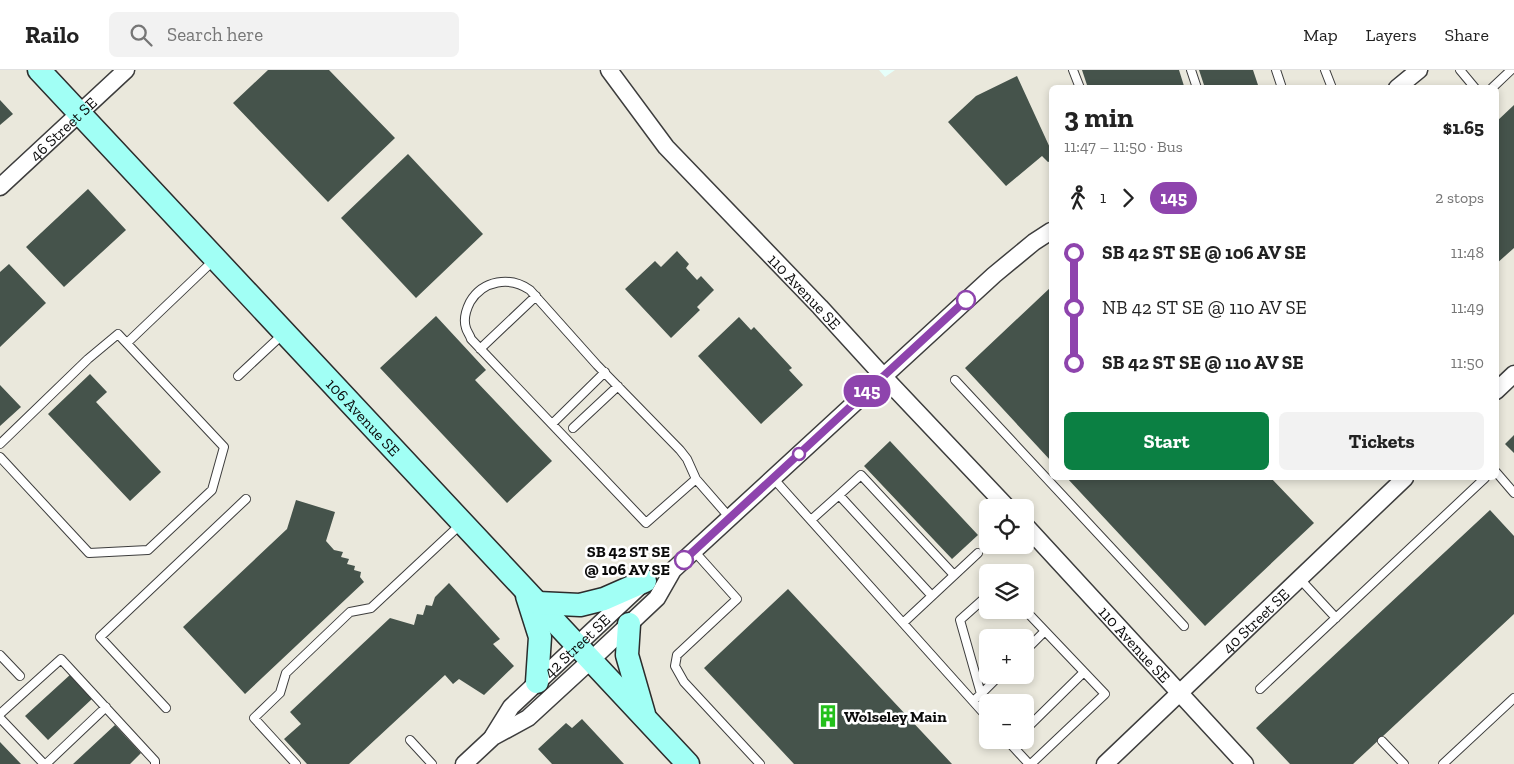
<!DOCTYPE html>
<html lang="en">
<head>
<meta charset="utf-8">
<style>
  body { margin:0; font-family:"Zilla Slab",serif; background:#f2f2f2; color:#222; height:100vh; display:flex; flex-direction:column; font-size:19px; white-space:nowrap }
  * { box-sizing:border-box; margin:0 }
  p { font-size:16px; color:#767676 }
  .icon { flex:none; width:28px; height:28px; fill:none; stroke:currentColor; stroke-width:2; stroke-linecap:round; stroke-linejoin:round }
  .map { position:relative; flex:1; overflow:hidden }
  .drawer { position:absolute; left:1049px; top:15px; width:450px; height:395px; display:flex; flex-direction:column; background:#fff; border-radius:8px; box-shadow:0 2px 8px #0003 }
  .drawer>* { flex:none }
  .badge { padding:0 10px; border-radius:16px; font-size:18px; line-height:32px }
  .controls { position:absolute; left:979px; top:429px; display:grid; gap:10px }
  .controls a { display:grid; place-items:center; width:55px; height:55px; border-radius:8px; background:#fff; box-shadow:0 2px 8px #0003; font-size:25px }
  .map>.badge { position:absolute; translate:-50% -50%; box-shadow:0 0 0 2px #fff }
  .legs { display:flex; align-items:center; gap:8px; height:55px; padding:0 15px; font-size:16px }
  .legs p { margin-inline-start:auto }
  .overview { display:flex; align-items:center; justify-content:space-between; height:85px; padding:0 15px }
  h1 { font-size:28px; font-weight:800; line-height:38px }
  .button { display:flex; gap:10px; margin-top:auto; padding:10px 15px }
  .button a { flex:1; height:58px; border-radius:8px; background:#0b8043; color:#fff; font-size:20px; font-weight:800; line-height:58px; text-align:center }
  .button a+a { background:#f2f2f2; color:#222 }
  ul { padding:0 15px; list-style:none }
  li { display:flex; align-items:center; gap:18px; height:55px; font-size:19px }
  li i { display:grid; place-items:center; width:8px; height:100%; margin:0 6px; background:currentColor }
  li i::after { content:''; width:12px; height:12px; margin:-6px; border:4px solid; border-radius:50%; background:#fff }
  li p { margin-inline-start:auto }
  li:first-child i { background:linear-gradient(#0000 50%,currentColor 0) }
  li:last-child i { background:linear-gradient(currentColor 50%,#0000 0) }
  header { display:flex; align-items:center; gap:30px; box-sizing:border-box; height:70px; padding:0 25px; background:#fff; border-bottom:1px solid #e0e0e0 }
  header strong { font-size:24px }
  nav { display:flex; gap:28px; margin-inline-start:auto; font-size:18px }
  .search { width:350px; height:45px; background:#f2f2f2; display:flex; align-items:center; gap:12px; box-sizing:border-box; padding:0 18px; border-radius:8px; color:#767676; font-size:19px }
  .map>svg:first-child { display:block }
  .industrial { fill:#eae8dc; fill-rule:evenodd }
  .building { fill:#45534b }
  .lines { fill:none; stroke-linecap:round; stroke-linejoin:round }
  .lane-casing { stroke:#3d3d3d; stroke-width:10 }
  .street-casing { stroke:#3d3d3d; stroke-width:19 }
  .secondary-casing { stroke:#2c2c2c; stroke-width:25 }
  .lane { stroke:#fff; stroke-width:8 }
  .street { stroke:#fff; stroke-width:16 }
  .secondary { stroke:#a1fff5; stroke-width:22 }
  .line-1-casing { stroke:#fff; stroke-width:11 }
  .line-1 { stroke:#8e44ad; stroke-width:8 }
  .stop-1-dot { fill:#fff; stroke:#8e44ad; stroke-width:2.5 }
  .labels { text-anchor:middle; dominant-baseline:central; stroke-width:5; stroke-linejoin:round; paint-order:stroke }
  .street-label { font-size:16px; fill:#0a0a0a; stroke:#fff }
  .stop-label { font-size:16px; font-weight:bold; fill:#0a0a0a; stroke:#fff; text-anchor:end }
  .poi-label { font-size:16px; font-weight:bold; fill:#0a0a0a; stroke:#fff; text-anchor:start }
</style>
</head>
<body>
<header>
<strong>Railo</strong>
<div class="search"><svg class="icon" aria-label="search" viewBox="0 0 24 24"><circle cx="10" cy="10" r="6"/><path d="M15 15l6 6"/></svg>Search here</div>
<nav><a>Map</a><a>Layers</a><a>Share</a></nav>
</header>
<div class="map">
<svg width="1514" height="694" viewBox="0 0 1514 694">
  <rect width="100%" height="100%" fill="#e6fffa"/>
  <path class="industrial" d="M0,0H879L885,7L895,0H1514V694H0ZM1051,18H1496V408H1051ZM988,438H1025V475H988ZM988,502H1025V540H988ZM988,568H1025V605H988ZM988,632H1025V670H988Z"/>
  <path class="building" d="M268,0H329L395,68L328,132L233,33Z
    M1082,0H1179L1184,16L1088,18Z
    M1199,0H1253L1259,18H1227V15L1219,18H1205Z
    M1017,6L1051,80V91L1048,92L1042,86L1006,116L948,52L976,26Z
    M0,30L13,44L0,55Z
    M1514,35V178L1496,194V52Z
    M408,84L483,164L416,228L341,148Z
    M88,119L126,160L64,217L26,177Z
    M677,181L689,194L686,198L697,210L701,206L714,220L697,237L700,240L671,268L625,219L655,191L661,197Z
    M9,194L46,233L0,277V202Z
    M1051,217V391L965,298Z
    M436,246L486,300L475,310L552,391L507,433L380,298Z
    M739,247L751,260L754,257L792,298L789,300L803,315L761,354L698,286Z
    M90,304L107,322L96,332L161,402L130,431L48,344Z
    M0,315L21,337L0,356Z
    M1514,365V383L1505,374Z
    M890,371L978,465L952,489L864,396Z
    M1067,408H1271L1314,453L1205,556Z
    M296,430L335,442L326,471L334,480L343,482L341,487L349,489L347,494L355,496L354,500L361,502L360,507L364,512L245,624L183,557L287,459Z
    M1490,440L1514,466V544L1353,694H1290L1256,658Z
    M449,513L500,569L493,574L514,596L484,625L459,609L453,614L445,605L349,694H307L284,669L301,654L290,642L390,548L414,555L417,544L423,545L426,535L432,536L435,527Z
    M788,519L952,694H794L704,598Z
    M71,604L93,628L48,670L25,646Z
    M582,649L624,694H552L538,679L566,653L572,658Z
    M115,655L141,683L130,694H73Z
    M0,672L21,694H0Z"/>
  <g class="lines">
    <defs>
      <path id="lane" d="M1073,0L1080,18
        M1191,0L1197,18
        M1276,0L1282,18
        M1325,0L1332,18
        M1460,0L1475,18
        M1492,18L1511,0
        M127,273L214,190
        M480,279L536,226
        M238,306L283,264
        M955,310L1184,556
        M552,354L605,302
        M573,358L618,316
        M0,374L88,289L118,264L224,377L212,420L148,480L89,483L0,387
        M1496,402L1514,423
        M773,408L988,648
        M696,409L646,453L471,269C470,265 467,262 466,258C463,249 466,240 470,232C483,210 510,206 530,220L597,295L680,380L687,389L696,409L730,448
        M839,425L861,405L954,505
        M811,450L839,425L932,526
        M694,481L737,529L677,585L675,596L684,612L760,694
        M1299,508L1336,548
        M1025,540L1105,624L1031,694
        M903,553L978,483
        M1025,581L1045,561
        M0,585L20,606
        M1260,619L1485,408
        M981,624L1000,605
        M973,631L981,624L960,550L988,525
        M166,638L100,567L246,429
        M0,644L61,589L155,691V694
        M0,648L44,694
        M1025,660L1084,602
        M410,670L432,694
        M1007,670L1029,694
        M1382,671L1404,694
        M46,694L106,637
        M296,694L254,648L280,623L286,603L350,542L371,538L461,454
        M1443,694L1514,628"/>
      <g id="street">
        <path id="s1" d="M609,0L666,77L820,237L883,306L1008,438"/>
        <path d="M1397,18L1419,0"/>
        <path id="s2" d="M0,117L126,0"/>
        <path d="M1496,321L1514,304"/>
        <path id="s3" d="M1025,455L1245,694"/>
        <path id="s4" d="M493,666L511,637L638,518"/>
        <path d="M464,694L493,667L528,648L590,591L657,528L673,500L994,205L1034,172L1051,161"/>
        <path id="s5" d="M1105,694L1405,408"/>
      </g>
      <g id="secondary">
        <path id="s6" d="M39,0L688,694"/>
        <path d="M527,526L540,567L537,612"/>
        <path d="M538,533L580,535L604,529L645,511"/>
        <path d="M629,554L627,585L644,644"/>
      </g>
    </defs>
    <use href="#lane" class="lane-casing"/>
    <use href="#street" class="street-casing"/>
    <use href="#secondary" class="secondary-casing"/>
    <use href="#lane" class="lane"/>
    <use href="#street" class="street"/>
    <use href="#secondary" class="secondary"/>
  </g>
  <g class="lines">
    <defs>
      <path id="line-1" d="M684,490L966,230"/>
    </defs>
    <use href="#line-1" class="line-1-casing"/>
    <use href="#line-1" class="line-1"/>
  </g>
  <defs>
    <symbol id="building-bare" viewBox="-9 -9 18 18"><path d="M-4-6H4V6H1V3H-1V6H-4ZM-2.5-4.3h1.7v1.8h-1.7ZM.8-4.3h1.7v1.8H.8ZM-2.5-1h1.7V.8h-1.7ZM.8-1h1.7V.8H.8Z" fill="#23c01b" stroke="#fff" stroke-width="2.5" paint-order="stroke"/></symbol>
  </defs>
  <g fill-rule="evenodd">
    <use href="#building-bare" x="812" y="630" width="32" height="32"/>
  </g>
  <g class="stop-1-dot">
    <circle cx="966" cy="230" r="9"/>
    <circle cx="799" cy="384" r="6"/>
    <circle cx="684" cy="490" r="9"/>
  </g>
  <g class="labels">
    <g class="street-label">
      <text stroke="none"><textPath href="#s2" startOffset="86">46 Street SE</textPath></text>
      <text stroke="none"><textPath href="#s1" startOffset="296">110 Avenue SE</textPath></text>
      <text stroke="none"><textPath href="#s6" startOffset="475">106 Avenue SE</textPath></text>
      <text stroke="none"><textPath href="#s5" startOffset="208">40 Street SE</textPath></text>
      <text stroke="none"><textPath href="#s3" startOffset="162">110 Avenue SE</textPath></text>
      <text stroke="none"><textPath href="#s4" startOffset="124">42 Street SE</textPath></text>
    </g>
    <g class="stop-label">
      <text x="670" y="481">SB 42 ST SE<tspan x="670" dy="18">@ 106 AV SE</tspan></text>
    </g>
    <g class="poi-label">
      <text x="844" y="646">Wolseley Main</text>
    </g>
  </g>
</svg>
<div class="controls">
<a><svg class="icon" aria-label="locate" viewBox="0 0 24 24"><circle cx="12" cy="12" r="6"/><path d="M12 2v4M12 18v4M2 12h4M18 12h4"/></svg></a>
<a><svg class="icon" aria-label="layers" viewBox="0 0 24 24"><path d="M12 4l9 5-9 5-9-5zM3 14l9 5 9-5"/></svg></a>
<a>+</a>
<a>−</a>
</div>
<b class="badge" style="left:867px;top:321px;background:#8e44ad;color:#fff">145</b>
<section class="drawer">
<div class="overview"><div><h1>3 min</h1><p>11:47 – 11:50 · Bus</p></div><b>$1.65</b></div>
<div class="legs"><svg class="icon" aria-label="walk" viewBox="0 0 24 24"><circle cx="13" cy="4" r="2"/><path d="M13 8l-2 6 4 7M11 14l-3 7M7 12l3-4h3l4 4"/></svg>1<svg class="icon" aria-label="forward" viewBox="0 0 24 24"><path d="M9 5l7 7-7 7"/></svg><b class="badge" style="background:#8e44ad;color:#fff">145</b><p>2 stops</p></div>
<ul>
<li><i style="color:#8e44ad"></i><b>SB 42 ST SE @ 106 AV SE</b><p>11:48</p></li>
<li><i style="color:#8e44ad"></i><span>NB 42 ST SE @ 110 AV SE</span><p>11:49</p></li>
<li><i style="color:#8e44ad"></i><b>SB 42 ST SE @ 110 AV SE</b><p>11:50</p></li>
</ul>
<div class="button"><a>Start</a><a>Tickets</a></div>
</section>
</div>
</body>
</html>
